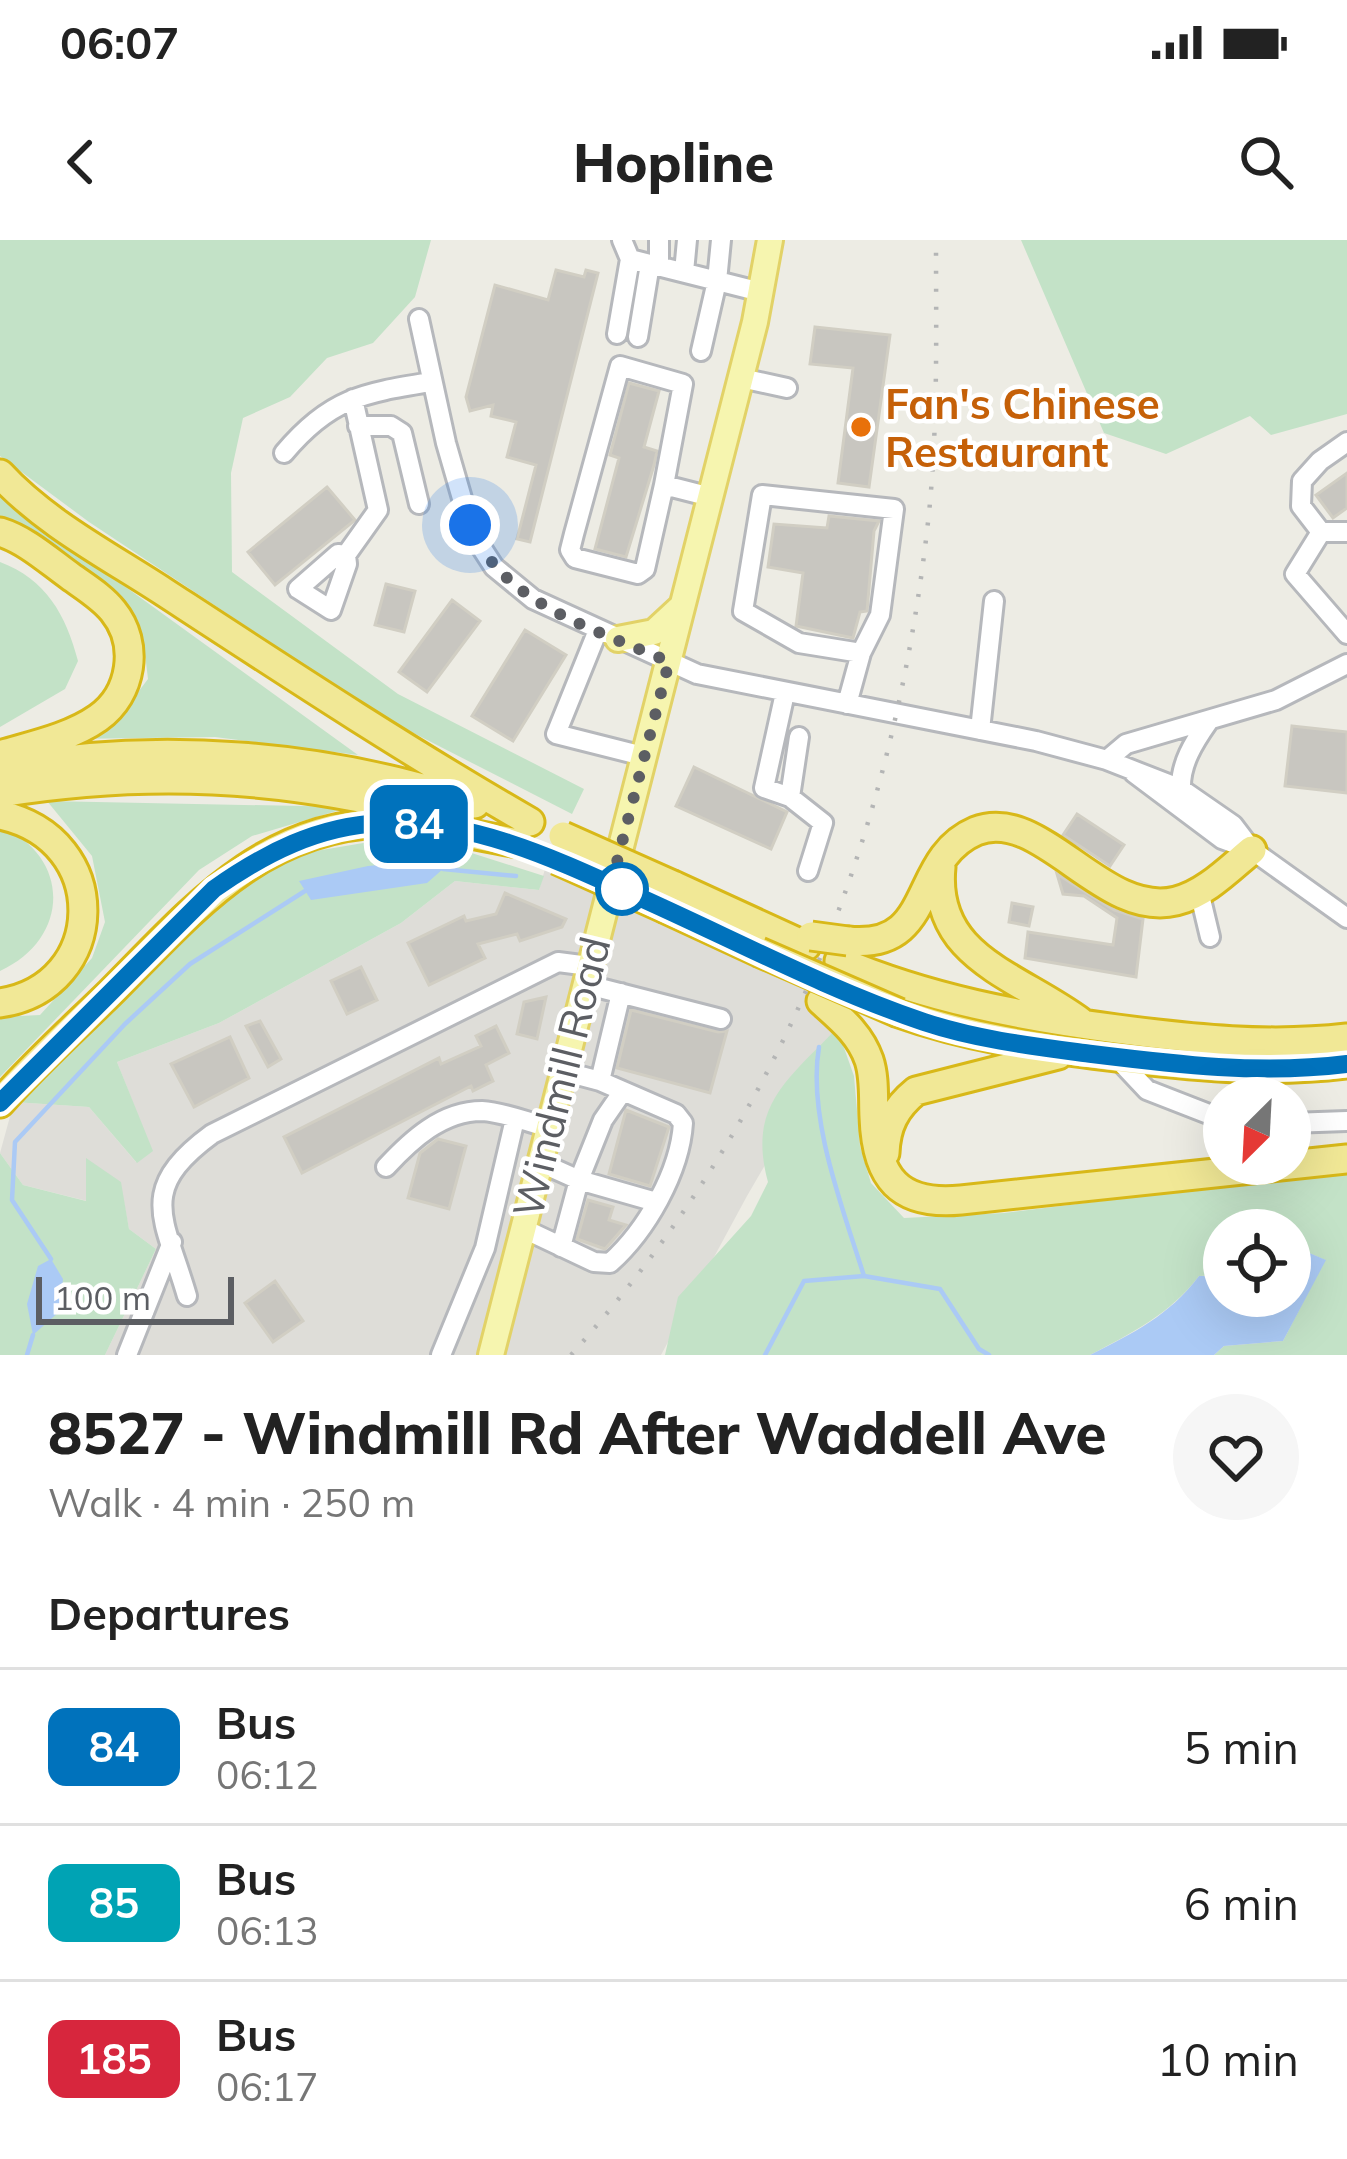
<!DOCTYPE html>
<html lang="en">
<head>
<meta charset="utf-8">
<style>
  body { margin:0; font-family:Mulish,sans-serif; background:#f6f6f6; color:#222; height:100vh; display:flex; flex-direction:column; font-size:45px; white-space:nowrap }
  * { box-sizing:border-box; margin:0 }
  p { font-size:39px; color:#767676 }
  .icon { flex:none; width:66px; height:66px; fill:none; stroke:currentColor; stroke-width:2; stroke-linecap:round; stroke-linejoin:round }
  .map { position:relative; height:1115px; overflow:hidden }
  .details { display:flex; flex-direction:column; background:#fff; flex:1 }
  .details>* { flex:none }
  .badge { padding:0 24px; border-radius:18px; font-size:42px; line-height:78px }
  .needle { width:78px; rotate:204deg }
  .buttons { position:absolute; left:1203px; top:837px; display:grid; gap:24px }
  .buttons a { display:grid; place-items:center; width:108px; height:108px; border-radius:50%; background:#fff; box-shadow:0 12px 48px #0002; font-size:60px }
  .scale { position:absolute; left:36px; bottom:30px; width:198px; box-sizing:border-box; padding-left:12px; border:6px solid #5c5e63; border-top:0; font-size:33px; line-height:42px; white-space:nowrap; color:#5c5e63; -webkit-text-stroke:9px #fff; paint-order:stroke }
  .you { position:absolute; width:60px; height:60px; margin:-30px; border:9px solid #fff; border-radius:50%; background:#1a73e8; box-shadow:0 0 0 18px #1a73e833 }
  .map>.badge { position:absolute; translate:-50% -50%; box-shadow:0 0 0 6px #fff }
  h2 { padding:0 48px; font-size:45px; line-height:108px }
  .round { display:grid; place-items:center; flex:none; width:126px; height:126px; border-radius:63px; background:#f6f6f6 }
  .head { display:flex; align-items:center; justify-content:space-between; height:204px; padding:0 48px }
  h1 { font-size:57px; font-weight:800; line-height:90px }
  ul { padding:0; list-style:none }
  li { display:flex; align-items:center; gap:36px; height:156px; padding:0 48px; border-top:3px solid #e0e0e0 }
  li div { flex:1 }
  li b { display:block; font-size:45px }
  li em { font-style:normal }
  li .badge { min-width:132px; font-weight:700; text-align:center }
  .status { display:flex; justify-content:space-between; align-items:center; height:84px; padding:0 60px; background:#fff; direction:ltr }
  .status svg { height:33px; fill:currentColor }
  header { display:flex; justify-content:space-between; align-items:center; height:156px; padding:0 48px; background:#fff; font-size:54px; font-weight:800 }
  .map>svg:first-child { display:block }
  .industrial { fill:#deddd8 }
  .green { fill:#c3e2c7 }
  .water { fill:#abcaf5 }
  .lines { fill:none; stroke-linecap:round; stroke-linejoin:round }
  .stream { stroke:#abcaf5; stroke-width:4.5 }
  .building { fill:#c8c6c0; stroke:#d1cec3; stroke-width:3 }
  .minor-casing { stroke:#b6b8bc; stroke-width:24 }
  .major-casing { stroke:#e2d267; stroke-width:30 }
  .highway-casing { stroke:#d8b818; stroke-width:33 }
  .minor { stroke:#fff; stroke-width:18 }
  .major { stroke:#f6f5af; stroke-width:24 }
  .highway { stroke:#f1e896; stroke-width:27 }
  .rail { stroke:#b4b5b5; stroke-width:4.5; stroke-dasharray:3 15; stroke-linecap:butt }
  .highway-bridge-casing { stroke:#d8b818; stroke-width:33; stroke-linecap:butt }
  .highway-bridge { stroke:#f1e896; stroke-width:27 }
  .line-casing { stroke:#fff; stroke-width:27 }
  .line { stroke:#0072bc; stroke-width:18 }
  .walk { stroke:#5c5e63; stroke-width:12; stroke-dasharray:0 21.6 }
  .food-dot { fill:#e8710a; stroke:#fff; stroke-width:4.5 }
  .stop-dot { fill:#fff; stroke:#0072bc; stroke-width:6 }
  .labels { text-anchor:middle; dominant-baseline:central; stroke-width:9; stroke-linejoin:round; paint-order:stroke }
  .food-label { font-size:42px; font-weight:bold; fill:#c56008; stroke:#fff; text-anchor:start }
  .street-label { font-size:42px; fill:#5c5e63; stroke:#fff }
</style>
</head>
<body>
<div class="status"><b>06:07</b><svg viewBox="0 0 49 12"><path d="M0 12V9h3v3zM5 12V6h3v6zM10 12V3h3v9zM15 12V0h3v12zM26 1h20v11H26zM47 4h2v5h-2z"/></svg></div>
<header><svg class="icon" aria-label="back" viewBox="0 0 24 24"><path d="M15 5l-7 7 7 7"/></svg>Hopline<svg class="icon" aria-label="search" viewBox="0 0 24 24"><circle cx="10" cy="10" r="6"/><path d="M15 15l6 6"/></svg></header>
<div class="map">
<svg width="1347" height="1115" viewBox="0 0 1347 1115">
  <rect width="100%" height="100%" fill="#edece4"/>
  <path class="industrial" d="M551,608L866,752L747,956L661,1115H105L156,1009L129,989L120,942L86,920L87,961L23,945L0,913L14,862L89,867L136,922L152,911L117,822L219,783L401,683L455,641L539,650Z"/>
  <path class="green" d="M0,0H431L415,57L373,103L327,118L290,157L243,178L231,233L232,332L398,454L584,549L572,574L386,479L89,282L0,216Z
    M1021,0H1347V174L1271,195L1250,176L1166,214L1104,193Z
    M0,250L33,280L358,515L215,497L70,499C111,484 122,474 148,439L143,397L101,343L46,301L0,276Z
    M0,322C46,339 66,375 78,421L65,449L0,487Z
    M47,561L350,567L252,596L199,630L0,837V777L40,775L92,718L105,682L92,616Z
    M0,586C72,617 70,699 0,731Z
    M381,600L434,601L544,636L539,650L455,641L401,683L219,783L117,822L153,911L137,923L89,867L14,862L242,641L298,614Z
    M837,788L854,836L860,906L871,943L904,978L1004,973L1347,931V1115H1214L1224,1106L1283,1101L1325,1020L1307,1012L1290,1018V990H1224V1035L1199,1036C1170,1074 1132,1093 1090,1115H665L678,1057L751,976L768,942C747,865 788,840 837,788Z
    M0,913L23,945L86,961V918L121,942L129,989L156,1009L105,1115H0Z"/>
  <path class="water" d="M421,621L443,629L427,643L311,660L299,641L368,626Z
    M1307,1012L1326,1020L1283,1101L1224,1106L1214,1115H1090C1133,1093 1169,1076 1199,1036H1224V1056H1290V1018Z
    M51,1019L63,1039L60,1071L33,1095L27,1064L38,1026Z"/>
  <g class="lines">
    <path class="stream" d="M443,629L516,636
      M819,807C807,877 843,969 864,1036
      M51,1019L12,960L15,902L125,784L190,724L305,651
      M27,1115L33,1095
      M765,1115L804,1041L864,1036L940,1049L979,1109L989,1115"/>
  </g>
  <path class="building" d="M556,30L584,37L586,30L598,33L530,302L517,299L536,225L507,217L516,182L491,176L493,165L470,171L466,157L495,45L548,60Z
    M815,87L890,95L869,247L838,243L853,128L810,124Z
    M629,143L659,151L644,207L657,211L654,225L626,317L595,309L619,218L610,215Z
    M1347,233V268L1333,278L1316,255Z
    M327,247L355,280L275,345L248,312Z
    M829,276L879,281L874,291L867,371L860,372L853,398L796,386L803,333L768,327L774,284L827,288Z
    M386,344L415,351L404,392L375,385Z
    M452,360L480,381L427,452L399,432Z
    M525,390L566,415L513,501L472,476Z
    M1292,486L1347,492V553L1285,546Z
    M694,527L787,572L771,609L676,566Z
    M1077,574L1124,605L1110,626L1063,595Z
    M1057,634L1114,670L1143,679L1136,737L1025,718L1028,692L1113,705L1117,678L1084,656L1063,654Z
    M505,653L566,679L562,687L520,701L517,694L478,704L485,718L429,745L408,703L464,676L466,681L496,674Z
    M1012,663L1033,667L1029,686L1009,682Z
    M361,727L377,760L347,774L331,741Z
    M546,757L537,799L517,794L524,762Z
    M631,770L718,792L727,791L710,853L617,828Z
    M260,781L281,819L268,827L246,786Z
    M496,786L509,813L486,825L493,841L473,851L471,846L302,933L284,897L439,818L441,824L481,806L476,796Z
    M230,797L249,838L194,867L171,824Z
    M626,870L669,887L650,946L609,934Z
    M438,899L466,906L449,969L408,958L420,913Z
    M588,960L613,967L609,980L626,985L605,1009L577,999Z
    M275,1041L303,1081L273,1102L245,1063Z"/>
  <g class="lines">
    <defs>
      <path id="minor" d="M622,0L630,19L761,52
        M659,26V0
        M684,32L687,0
        M419,79L446,203L472,293L494,327L533,359L697,434L1036,501L1107,520L1181,549L1233,585L1252,610
        M617,94L630,19
        M638,97L650,24
        M701,111L717,41L721,0
        M741,138L787,148
        M358,186H391L402,193L419,264
        M284,213C330,158 363,153 431,142
        M664,245L683,144L620,126L574,294L570,310L575,318L638,334L645,329L664,245L711,257
        M1321,292L1301,266L1302,241L1320,221L1347,202
        M1347,292H1321L1295,334L1347,394
        M346,315L338,314L298,349L331,370L347,324L346,315L378,270L353,159
        M598,390L556,494L643,516
        M785,453L764,548L790,557
        M847,464L861,413L799,403L743,371L762,255L894,269L880,375L861,413
        M980,490L994,361
        M799,497L790,557L823,583L808,631
        M1107,520L1126,504L1276,460L1347,424
        M1134,533L1222,599L1252,610L1347,678
        M1181,549C1180,524 1194,502 1208,482
        M1199,651L1210,697
        M584,744L721,779
        M1116,817L1147,850L1224,880
        M562,831L600,841L621,753
        M623,851L603,880L579,940L656,962
        M1290,883L1347,881
        M539,922L579,940L561,1007
        M386,927C411,900 442,871 482,871C503,872 527,882 547,887
        M522,988L594,1022L610,1023C646,991 680,932 683,883L676,874L600,841
        M187,1056C164,977 136,950 212,894L558,722L589,726
        M127,1115L172,1002
        M441,1115L485,1008L515,879"/>
      <path id="major" d="M618,399L654,392L681,367
        M491,1115L755,82L770,0"/>
      <path id="highway" d="M0,234C45,283 109,316 164,352C285,431 405,510 530,582
        M0,292C26,300 49,321 70,336C85,347 102,357 113,371C140,404 132,454 98,478C71,497 34,505 3,514
        M0,529C157,501 323,513 475,564
        M0,553C148,529 278,536 424,572
        M0,575C113,599 108,747 0,763
        M941,627C932,718 1018,735 1081,782
        M673,645L806,706
        M666,669L759,712
        M848,701C937,710 910,619 976,591C1041,565 1102,679 1176,661C1205,654 1229,629 1252,610
        M839,721C929,759 1020,776 1117,789C1194,799 1269,807 1347,798
        M821,761C841,779 860,794 869,820C875,838 873,858 874,877C876,938 899,966 961,960L1347,919
        M899,773C967,797 1036,807 1107,816C1188,826 1266,834 1347,824
        M0,863C34,824 73,789 110,753C190,673 260,586 383,583C428,582 474,596 519,603
        M885,913C886,886 895,868 916,851L1058,815"/>
    </defs>
    <use href="#minor" class="minor-casing"/>
    <use href="#major" class="major-casing"/>
    <use href="#highway" class="highway-casing"/>
    <use href="#minor" class="minor"/>
    <use href="#major" class="major"/>
    <use href="#highway" class="highway"/>
    <path class="rail" d="M571,1115C786,874 895,592 929,273C938,183 936,91 936,0"/>
    <defs>
      <path id="highway-bridge" d="M563,596L673,645
        M557,620L666,669
        M811,696L848,701
        M759,712L899,773"/>
    </defs>
    <use href="#highway-bridge" class="highway-bridge-casing"/>
    <use href="#highway-bridge" class="highway-bridge"/>
  </g>
  <g class="lines">
    <defs>
      <path id="line" d="M0,863L214,649C265,613 318,586 381,583C470,579 553,618 632,654C729,697 824,748 924,782C975,799 1031,806 1084,813C1173,824 1258,835 1347,824"/>
    </defs>
    <use href="#line" class="line-casing"/>
    <use href="#line" class="line"/>
    <path class="walk" d="M470,285C502,365 597,389 669,422L612,641L622,649"/>
  </g>
  <circle class="food-dot" cx="861" cy="187" r="12"/>
  <circle class="stop-dot" cx="622" cy="649" r="24"/>
  <g class="labels">
    <g class="food-label">
      <text x="885" y="163">Fan's Chinese<tspan x="885" dy="48">Restaurant</tspan></text>
    </g>
    <g class="street-label">
      <text transform="translate(561 837) rotate(-76)">Windmill Road</text>
    </g>
  </g>
</svg>
<div class="buttons">
<a><svg class="needle" viewBox="-14 -14 28 28"><path d="M0-13l5 13h-10z" fill="#e53935"/><path d="M0 13l5-13h-10z" fill="#767676"/></svg></a>
<a><svg class="icon" aria-label="locate" viewBox="0 0 24 24"><circle cx="12" cy="12" r="6"/><path d="M12 2v4M12 18v4M2 12h4M18 12h4"/></svg></a>
</div>
<div class="scale">100 m</div>
<div class="you" style="left:470px;top:285px"></div>
<b class="badge" style="left:419px;top:584px;background:#0072bc;color:#fff">84</b>
</div>
<section class="details">
<div class="head"><div><h1>8527 - Windmill Rd After Waddell Ave</h1><p>Walk · 4 min · 250 m</p></div><a class="round"><svg class="icon" aria-label="heart" viewBox="0 0 24 24"><path d="M12 20l-8-8c-3-5 5-10 8-4 3-6 11-1 8 4z"/></svg></a></div>
<h2>Departures</h2>
<ul>
<li><span class="badge" style="background:#0072bc;color:#fff">84</span><div><b>Bus</b><p>06:12</p></div><em>5 min</em></li>
<li><span class="badge" style="background:#00a3b4;color:#fff">85</span><div><b>Bus</b><p>06:13</p></div><em>6 min</em></li>
<li><span class="badge" style="background:#d7263d;color:#fff">185</span><div><b>Bus</b><p>06:17</p></div><em>10 min</em></li>
</ul>
</section>
</body>
</html>
